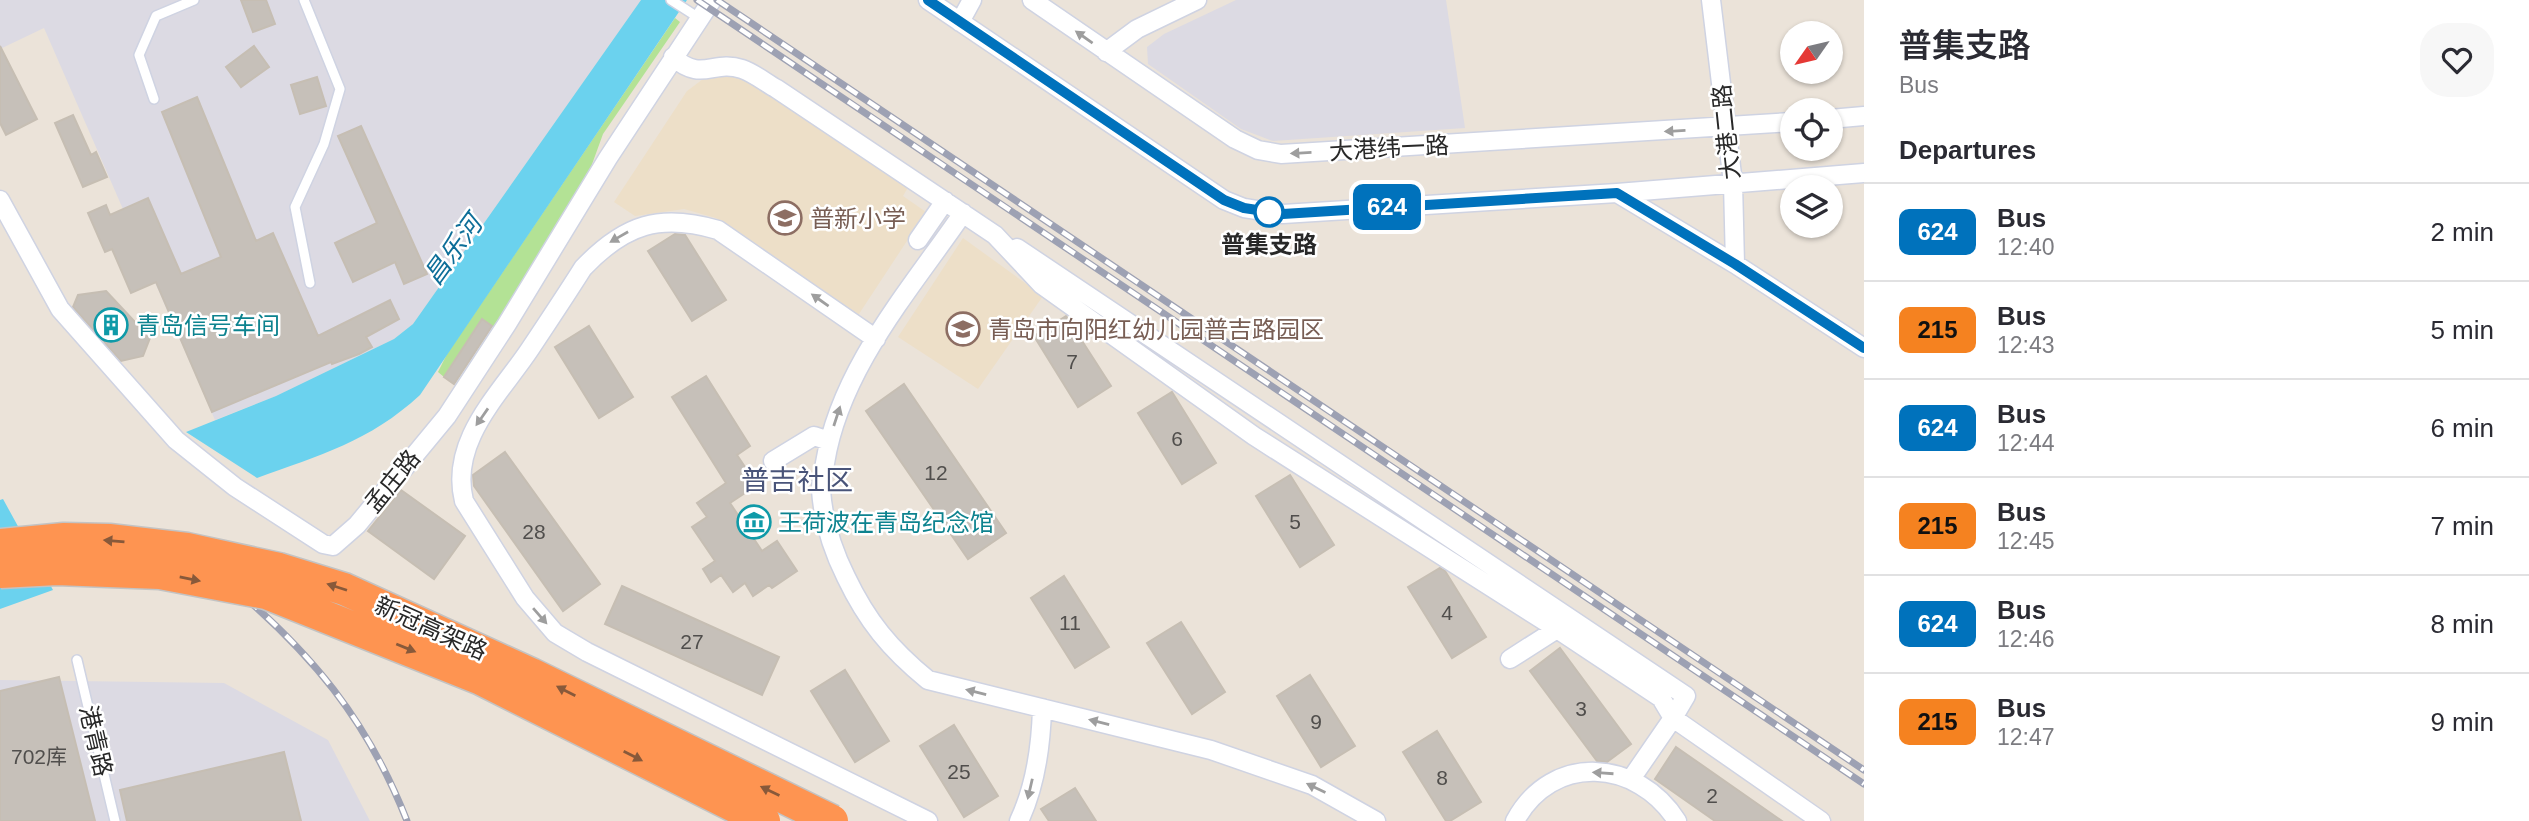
<!DOCTYPE html>
<html lang="en">
<head>
<meta charset="utf-8">
<style>
  body { margin:0; font-family:Helvetica,"Noto Sans SC",sans-serif; background:#f7f7f7; color:#2b2b33; height:100vh; display:flex; flex-direction:column; font-size:26px; white-space:nowrap }
  * { box-sizing:border-box; margin:0 }
  p { font-size:23px; color:#7c7c81 }
  .icon { flex:none; width:38px; height:38px; fill:none; stroke:currentColor; stroke-width:2; stroke-linecap:round; stroke-linejoin:round }
  .map { position:relative; flex:1; overflow:hidden }
  .side { display:flex; flex-direction:column; background:#fff; width:665px }
  .side>* { flex:none }
  .badge { padding:0 14px; border-radius:10px; font-size:24px; line-height:46px }
  .needle { width:46px; rotate:236deg }
  .tools { position:absolute; left:1780px; top:21px; display:grid; gap:14px }
  .tools a { display:grid; place-items:center; width:63px; height:63px; border-radius:50%; background:#fff; box-shadow:0 2px 5px #0004; font-size:35px }
  .map>.badge { position:absolute; translate:-50% -50%; box-shadow:0 0 0 4px #fff }
  h2 { padding:0 35px; font-size:26px; line-height:63px }
  .round { display:grid; place-items:center; flex:none; width:74px; height:74px; border-radius:28px; background:#f7f7f7 }
  .summary { display:flex; align-items:center; justify-content:space-between; height:119px; padding:0 35px }
  h1 { font-size:33px; font-weight:600; line-height:52px }
  ul { padding:0; list-style:none }
  li { display:flex; align-items:center; gap:21px; height:98px; padding:0 35px; border-top:2px solid #e1e1e2 }
  li div { flex:1 }
  li b { display:block; font-size:26px }
  li em { font-style:normal }
  li .badge { min-width:77px; font-weight:700; text-align:center }
  main { display:flex; flex:1; min-height:0 }
  .map>svg:first-child { display:block }
  .industrial { fill:#dcdae3 }
  .education { fill:#eddfc8 }
  .green { fill:#b3e295 }
  .water { fill:#6bd2ee }
  .building { fill:#c6c0b9; stroke:#c6beb3; stroke-width:2 }
  .lines { fill:none; stroke-linecap:round; stroke-linejoin:round }
  .lane-casing { stroke:#cfd3e2; stroke-width:12 }
  .street-casing { stroke:#cfd3e2; stroke-width:21 }
  .lane { stroke:#fff; stroke-width:9 }
  .street { stroke:#fff; stroke-width:18 }
  .rail-casing { stroke:#9da1b3; stroke-width:7 }
  .rail { stroke:#fff; stroke-width:4.5; stroke-dasharray:13; stroke-linecap:butt }
  .highway-bridge-casing { stroke:#c3c3c3; stroke-width:35; stroke-linecap:butt }
  .highway-bridge { stroke:#fe9451; stroke-width:32 }
  .oneway { fill:#9e9e9e }
  .oneway2 { fill:#88593a }
  .line-casing { stroke:#fff; stroke-width:16 }
  .line { stroke:#0072bc; stroke-width:10 }
  .stop-dot { fill:#fff; stroke:#0072bc; stroke-width:3.5 }
  .labels { text-anchor:middle; dominant-baseline:central; stroke-width:5; stroke-linejoin:round; paint-order:stroke }
  .number-label { font-size:21px; fill:#504e4c }
  .street-label { font-size:24px; fill:#282828; stroke:#fff }
  .education-label { font-size:24px; fill:#785e54; stroke:#fff; text-anchor:start }
  .stop-label { font-size:24px; font-weight:bold; fill:#282828; stroke:#fff }
  .culture-label { font-size:24px; fill:#0d838f; stroke:#fff; text-anchor:start }
  .water-label { font-size:26px; font-style:italic; fill:#0d6e98; stroke:#fff }
  .quarter-label { font-size:28px; fill:#495479; stroke:#fff }
</style>
</head>
<body>
<main>
<div class="map">
<svg width="1864" height="821" viewBox="0 0 1864 821">
  <rect width="100%" height="100%" fill="#ebe3d9"/>
  <path class="industrial" d="M0,0H641L413,324L394,339L276,396L215,420L44,28L0,49Z
    M1236,0H1446L1465,128L1273,141L1241,129L1148,64L1147,47L1164,34Z
    M0,680L224,683L328,740L370,821H0Z"/>
  <path class="education" d="M741,73L910,184L903,196L926,212L857,317L716,218L684,209L635,216L614,202L687,91L707,76Z
    M963,238L1043,296L978,389L898,337Z"/>
  <path class="green" d="M675,18L680,22L603,134L591,167L495,328L482,319L444,377L438,372L447,354Z"/>
  <path class="water" d="M641,0H687L420,395C369,442 320,455 257,478L186,432L276,396L394,339L413,324Z
    M3,499L53,590L0,609V500Z"/>
  <path class="building" d="M241,0H266L275,24L253,32Z
    M0,46L37,119L6,135L0,123Z
    M254,46L269,67L241,87L226,67Z
    M317,77L326,106L300,114L291,85Z
    M197,97L256,241L273,233L318,336L390,300L399,319L366,337L372,347L359,354L332,364L331,362L212,412L156,282L131,293L112,249L105,252L88,213L106,205L110,215L148,198L181,274L221,257L162,112Z
    M73,115L91,155L96,152L107,177L83,187L55,123Z
    M361,126L427,274L404,284L395,262L353,282L335,243L377,223L338,136Z
    M675,234L685,235L726,300L692,321L648,251Z
    M106,291L150,338L143,356L121,361L73,307L78,295Z
    M1066,316L1111,386L1078,407L1034,336Z
    M482,319L492,326L454,384L444,377Z
    M589,326L633,397L599,418L555,347Z
    M706,376L750,446L737,455L757,485L730,503L762,551L777,541L797,571L772,588L769,585L753,596L745,583L733,592L721,575L711,582L703,569L715,561L692,527L707,517L697,503L726,483L672,397Z
    M904,384L1006,533L968,559L866,411Z
    M1172,392L1216,463L1182,484L1138,413Z
    M505,452L600,584L563,611L474,486L473,475Z
    M1290,475L1334,545L1300,567L1256,496Z
    M401,490L465,536L434,579L368,531Z
    M1440,568L1445,571L1486,637L1452,658L1408,587Z
    M1064,576L1109,647L1075,668L1031,598Z
    M622,586L779,657L762,695L605,624Z
    M1181,622L1225,692L1192,714L1147,643Z
    M1560,648L1631,744L1607,762L1597,761L1530,671Z
    M845,670L889,741L855,762L811,691Z
    M1310,675L1355,746L1321,767L1277,696Z
    M59,677L95,821H0V691Z
    M954,725L998,796L964,817L920,746Z
    M1437,731L1481,802L1450,821H1446L1403,752Z
    M1676,747L1782,821H1715L1655,779Z
    M284,752L301,821H127L120,790Z
    M1075,788L1096,821H1049L1041,809Z"/>
  <g class="lines">
    <defs>
      <path id="lane" d="M304,0L340,89L324,144L295,207L310,283
        M671,0L699,18
        M154,99L139,55L156,16L194,0
        M77,660L115,821"/>
      <path id="street" d="M928,0L1224,200L1244,208L1283,214L1617,193L1864,173
        M1032,0L1235,139L1258,150L1281,154L1792,122
        M1711,0L1733,183L1735,264
        M960,22L972,0
        M1106,52L1137,29L1197,0
        M673,57C702,83 713,59 742,69C754,73 766,83 777,89L995,235L1042,285L1254,436L1557,629
        M1830,119L1864,116
        M1617,193L1735,264L1864,348
        M0,200L60,309L176,440L235,487L323,544L333,546L357,525L447,416L507,324L608,158L712,0
        M963,213C910,290 840,369 825,463C824,472 821,481 821,490C823,519 833,551 846,577C867,621 890,649 928,680L1211,750L1312,785L1376,821
        M918,240L945,201
        M1017,248L1686,696L1673,718L1821,821
        M876,339L718,230C660,213 625,224 583,268C566,295 548,322 530,349C500,394 449,441 464,501L525,598L555,633L587,652L928,821
        M773,461L814,436L829,441
        M1510,659L1557,629L1661,698L1673,718L1631,779
        M1019,821C1036,785 1041,747 1042,708
        M1515,821C1552,752 1638,759 1677,821"/>
    </defs>
    <use href="#lane" class="lane-casing"/>
    <use href="#street" class="street-casing"/>
    <use href="#lane" class="lane"/>
    <use href="#street" class="street"/>
    <defs>
      <path id="rail" d="M697,0L1864,784
        M717,0L1864,770
        M228,583C311,652 367,719 407,821"/>
    </defs>
    <use href="#rail" class="rail-casing"/>
    <use href="#rail" class="rail"/>
    <defs>
      <path id="highway-bridge" d="M0,545L64,539L109,540L187,549L279,569L344,589L531,674L832,821
        M0,572L57,569L160,573L266,593L481,679L764,821"/>
    </defs>
    <use href="#highway-bridge" class="highway-bridge-casing"/>
    <use href="#highway-bridge" class="highway-bridge"/>
  </g>
  <defs><path id="oneway-solid" d="M-6-.8H1V-3.2L6.5 0L1 3.2V.8H-6Z" transform="scale(1.75)"/></defs>
  <g class="oneway">
    <use href="#oneway-solid" transform="translate(1084 37) rotate(-145)"/>
    <use href="#oneway-solid" transform="translate(1675 131) rotate(177)"/>
    <use href="#oneway-solid" transform="translate(1301 153) rotate(177)"/>
    <use href="#oneway-solid" transform="translate(619 237) rotate(150)"/>
    <use href="#oneway-solid" transform="translate(820 300) rotate(-145)"/>
    <use href="#oneway-solid" transform="translate(837 416) rotate(-72)"/>
    <use href="#oneway-solid" transform="translate(482 417) rotate(125)"/>
    <use href="#oneway-solid" transform="translate(540 616) rotate(49)"/>
    <use href="#oneway-solid" transform="translate(976 692) rotate(-166)"/>
    <use href="#oneway-solid" transform="translate(1099 722) rotate(-166)"/>
    <use href="#oneway-solid" transform="translate(1603 773) rotate(-176)"/>
    <use href="#oneway-solid" transform="translate(1316 788) rotate(-154)"/>
    <use href="#oneway-solid" transform="translate(1030 789) rotate(103)"/>
  </g>
  <g class="oneway2">
    <use href="#oneway-solid" transform="translate(114 541) rotate(-175)"/>
    <use href="#oneway-solid" transform="translate(190 579) rotate(11)"/>
    <use href="#oneway-solid" transform="translate(337 587) rotate(-162)"/>
    <use href="#oneway-solid" transform="translate(406 648) rotate(22)"/>
    <use href="#oneway-solid" transform="translate(566 691) rotate(-153)"/>
    <use href="#oneway-solid" transform="translate(633 756) rotate(27)"/>
    <use href="#oneway-solid" transform="translate(770 791) rotate(-154)"/>
  </g>
  <g class="lines">
    <defs>
      <path id="line" d="M928,0L1224,200L1244,208L1283,214L1617,193L1735,264L1864,348"/>
    </defs>
    <use href="#line" class="line-casing"/>
    <use href="#line" class="line"/>
  </g>
  <defs>
    <symbol id="school-ring" viewBox="-11 -11 22 22"><circle r="9.5" fill="#fff" stroke="#8d6e63" stroke-width="1.5"/><path d="M0-5L7-2L0 1L-7-2ZM-4 1L0 2.5L4 1V4Q0 6-4 4Z" fill="#8d6e63"/></symbol>
    <symbol id="building-ring" viewBox="-11 -11 22 22"><circle r="9.5" fill="#fff" stroke="#0f9aa8" stroke-width="1.5"/><path d="M-4-6H4V6H1V3H-1V6H-4ZM-2.5-4.3h1.7v1.8h-1.7ZM.8-4.3h1.7v1.8H.8ZM-2.5-1h1.7V.8h-1.7ZM.8-1h1.7V.8H.8Z" fill="#0f9aa8"/></symbol>
    <symbol id="museum-ring" viewBox="-11 -11 22 22"><circle r="9.5" fill="#fff" stroke="#0f9aa8" stroke-width="1.5"/><path d="M0-6L6-3V-2H-6V-3ZM-5-1h2V3h-2ZM-1-1h2V3h-2ZM3-1h2V3H3ZM-6 4H6V6H-6Z" fill="#0f9aa8"/></symbol>
  </defs>
  <g fill-rule="evenodd">
    <use href="#school-ring" x="766" y="199" width="38" height="38"/>
    <use href="#building-ring" x="92" y="306" width="38" height="38"/>
    <use href="#school-ring" x="944" y="310" width="38" height="38"/>
    <use href="#museum-ring" x="735" y="503" width="38" height="38"/>
  </g>
  <circle class="stop-dot" cx="1269" cy="212" r="14"/>
  <g class="labels">
    <g class="number-label">
      <text x="1072" y="361">7</text>
      <text x="1177" y="438">6</text>
      <text x="936" y="472">12</text>
      <text x="1295" y="521">5</text>
      <text x="534" y="531">28</text>
      <text x="1447" y="612">4</text>
      <text x="1070" y="622">11</text>
      <text x="692" y="641">27</text>
      <text x="1581" y="708">3</text>
      <text x="1316" y="721">9</text>
      <text x="39" y="756">702库</text>
      <text x="959" y="771">25</text>
      <text x="1442" y="777">8</text>
      <text x="1712" y="795">2</text>
    </g>
    <g class="street-label">
      <text transform="translate(1726 132) rotate(-96)">大港二路</text>
      <text transform="translate(1389 148) rotate(-3)">大港纬一路</text>
      <text transform="translate(392 481) rotate(-51)">孟庄路</text>
      <text transform="translate(431 628) rotate(24)">新冠高架路</text>
      <text transform="translate(96 741) rotate(77)">港青路</text>
    </g>
    <g class="education-label">
      <text x="810" y="218">普新小学</text>
      <text x="988" y="329">青岛市向阳红幼儿园普吉路园区</text>
    </g>
    <g class="stop-label">
      <text x="1269" y="244">普集支路</text>
    </g>
    <g class="culture-label">
      <text x="136" y="325">青岛信号车间</text>
      <text x="778" y="522">王荷波在青岛纪念馆</text>
    </g>
    <g class="water-label">
      <text transform="translate(453 250) rotate(-54)">昌乐河</text>
    </g>
    <g class="quarter-label">
      <text x="797" y="480">普吉社区</text>
    </g>
  </g>
</svg>
<div class="tools">
<a><svg class="needle" viewBox="-14 -14 28 28"><path d="M0-13l5 13h-10z" fill="#e53935"/><path d="M0 13l5-13h-10z" fill="#7c7c81"/></svg></a>
<a><svg class="icon" aria-label="locate" viewBox="0 0 24 24"><circle cx="12" cy="12" r="6"/><path d="M12 2v4M12 18v4M2 12h4M18 12h4"/></svg></a>
<a><svg class="icon" aria-label="layers" viewBox="0 0 24 24"><path d="M12 4l9 5-9 5-9-5zM3 14l9 5 9-5"/></svg></a>
</div>
<b class="badge" style="left:1387px;top:207px;background:#0072bc;color:#fff">624</b>
</div>
<section class="side">
<div class="summary"><div><h1>普集支路</h1><p>Bus</p></div><a class="round"><svg class="icon" aria-label="heart" viewBox="0 0 24 24"><path d="M12 20l-8-8c-3-5 5-10 8-4 3-6 11-1 8 4z"/></svg></a></div>
<h2>Departures</h2>
<ul>
<li><span class="badge" style="background:#0072bc;color:#fff">624</span><div><b>Bus</b><p>12:40</p></div><em>2 min</em></li>
<li><span class="badge" style="background:#f58220;color:#111">215</span><div><b>Bus</b><p>12:43</p></div><em>5 min</em></li>
<li><span class="badge" style="background:#0072bc;color:#fff">624</span><div><b>Bus</b><p>12:44</p></div><em>6 min</em></li>
<li><span class="badge" style="background:#f58220;color:#111">215</span><div><b>Bus</b><p>12:45</p></div><em>7 min</em></li>
<li><span class="badge" style="background:#0072bc;color:#fff">624</span><div><b>Bus</b><p>12:46</p></div><em>8 min</em></li>
<li><span class="badge" style="background:#f58220;color:#111">215</span><div><b>Bus</b><p>12:47</p></div><em>9 min</em></li>
</ul>
</section>
</main>
</body>
</html>
